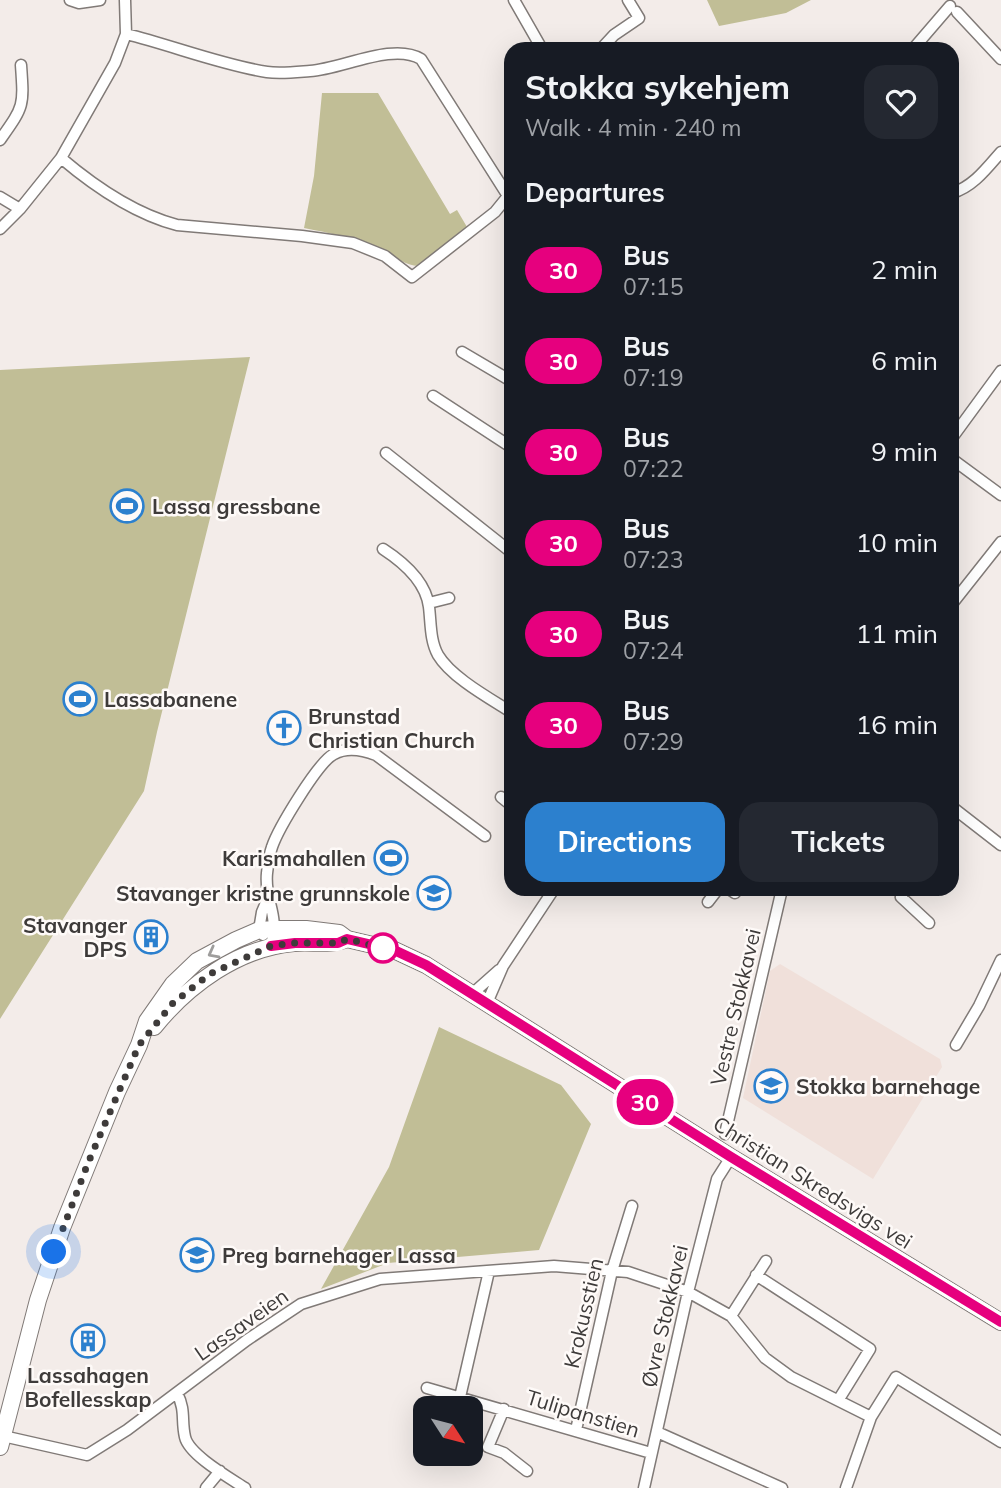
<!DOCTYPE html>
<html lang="en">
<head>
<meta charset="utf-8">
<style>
  body { margin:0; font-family:Mulish,sans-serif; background:#242831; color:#f1f3f6; height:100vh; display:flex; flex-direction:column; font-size:26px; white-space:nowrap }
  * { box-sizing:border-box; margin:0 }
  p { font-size:23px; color:#9ea1a6 }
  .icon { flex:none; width:38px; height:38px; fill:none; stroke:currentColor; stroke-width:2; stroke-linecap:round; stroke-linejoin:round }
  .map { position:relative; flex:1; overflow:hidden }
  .details { position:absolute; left:504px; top:42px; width:455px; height:854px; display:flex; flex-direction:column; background:#171b24; border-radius:21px; box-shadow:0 7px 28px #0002 }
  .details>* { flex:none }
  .badge { padding:0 14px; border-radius:23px; font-size:24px; line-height:46px }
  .needle { width:46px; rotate:126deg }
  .tools { position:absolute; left:413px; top:1396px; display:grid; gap:14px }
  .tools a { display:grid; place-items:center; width:70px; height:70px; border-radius:14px; background:#171b24; box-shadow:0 7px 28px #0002; font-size:35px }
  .you { position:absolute; width:35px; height:35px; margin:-18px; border:5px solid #fff; border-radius:50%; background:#1a73e8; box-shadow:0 0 0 10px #1a73e833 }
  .map>.badge { position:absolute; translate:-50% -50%; box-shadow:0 0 0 4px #fff }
  h2 { padding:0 21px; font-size:26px; line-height:63px }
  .round { display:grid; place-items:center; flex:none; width:74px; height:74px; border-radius:21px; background:#242831 }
  .overview { display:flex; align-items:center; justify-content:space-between; height:119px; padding:0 21px }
  h1 { font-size:33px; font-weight:700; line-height:52px }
  .cta { display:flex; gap:14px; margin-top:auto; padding:14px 21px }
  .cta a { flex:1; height:80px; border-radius:21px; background:#2c80ce; color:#fff; font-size:28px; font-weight:700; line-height:80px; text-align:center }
  .cta a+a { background:#242831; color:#f1f3f6 }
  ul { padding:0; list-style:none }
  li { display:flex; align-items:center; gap:21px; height:91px; padding:0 21px }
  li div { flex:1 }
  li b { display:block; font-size:26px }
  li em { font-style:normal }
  li .badge { min-width:77px; font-weight:700; text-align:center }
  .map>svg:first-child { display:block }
  .built { fill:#f0e0da }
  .green { fill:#c1be96 }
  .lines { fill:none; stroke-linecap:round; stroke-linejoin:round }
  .minor-casing { stroke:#807a77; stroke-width:13 }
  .secondary-casing { stroke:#807a77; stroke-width:18 }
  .minor { stroke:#fff; stroke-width:10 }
  .secondary { stroke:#fff; stroke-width:16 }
  .oneway { stroke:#9e9d9c }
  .line-casing { stroke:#fff; stroke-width:16 }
  .line { stroke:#e6007e; stroke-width:10 }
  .walk { stroke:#3e3b3a; stroke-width:7; stroke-dasharray:0 12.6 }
  .stop-dot { fill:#fff; stroke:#e6007e; stroke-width:3.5 }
  .labels { text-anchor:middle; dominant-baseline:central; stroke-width:5; stroke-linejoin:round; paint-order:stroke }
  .poi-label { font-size:21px; font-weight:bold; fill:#3e3b3a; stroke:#fefaf8; text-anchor:start }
  .street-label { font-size:21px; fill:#3e3b3a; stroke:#fefaf8 }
</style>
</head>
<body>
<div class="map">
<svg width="1001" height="1488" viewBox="0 0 1001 1488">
  <rect width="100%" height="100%" fill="#f3ece9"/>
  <path class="built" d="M780,964L940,1059L942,1067L873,1179L743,1098L770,971Z"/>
  <path class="green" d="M707,0H811L786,13L719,26Z
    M322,93H378L450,214L457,210L467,227L418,266C402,265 393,254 379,248C354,238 330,233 304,228L314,176Z
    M250,357L157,732L144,791L0,1019V370Z
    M439,1027L561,1085L591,1124L539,1250L388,1263L321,1289L389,1167Z"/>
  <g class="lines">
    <defs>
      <path id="minor" d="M70,0L79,3L100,0
        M514,0L542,49
        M957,12L1001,59
        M601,49L614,35L639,18L628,0
        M913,49L950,6
        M0,140C24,106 24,107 21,65
        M61,158C94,186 135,214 177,225L302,236L353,243L385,256L412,277L495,212L508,196L421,59C393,42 342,69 310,71C297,72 280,74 267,72C222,65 171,45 126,34
        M952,193C973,187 987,168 1001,152
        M0,197L20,209
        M0,229L20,209L61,158L115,63L126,34L125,0
        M462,352L511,381
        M433,396L511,447
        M952,438L1001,371
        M386,453L511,552
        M952,459L1001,495
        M383,549C403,562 426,582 429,607C431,623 430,641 438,655C451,677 489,698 511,712
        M429,603L449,598
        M952,604L1001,542
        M501,797L511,805
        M952,807L1001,845
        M729,889L735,893
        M906,889L901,897L929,923
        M708,902L718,889
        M263,935L259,930L262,912L268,898
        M271,946C280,913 264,902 267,873C268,865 269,855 272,847C278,829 318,762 334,754C347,747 363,750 376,755L485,836
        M472,994L499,970
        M487,1003L503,966L554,889
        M956,1045L979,1006L1001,960
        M725,1134L782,889
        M756,1275L870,1349L839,1399
        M731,1316L766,1261
        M427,1388L651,1453
        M177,1393C186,1411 181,1420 185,1437C189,1455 230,1478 245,1488
        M460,1397L489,1271
        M504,1409L488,1447L504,1453L527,1471
        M871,1417L896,1377L1001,1442
        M576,1430L612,1271L632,1206
        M657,1432L782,1488
        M3,1436L87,1455L127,1430L247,1340L301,1304L380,1279L554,1266L628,1272L688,1292L731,1316L765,1358L791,1377L871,1417L846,1488
        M206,1488L220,1471
        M644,1488L688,1292L717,1179L731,1157"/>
      <path id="secondary" d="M154,1027C188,985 238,948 294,943C311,941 330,946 347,939
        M0,1447L38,1300L62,1228L117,1092L139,1045L147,1021L173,984L197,961L236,940L259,930L276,929H306L339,933L347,939L394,950L426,965L731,1157L1001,1322"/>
    </defs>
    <use href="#minor" class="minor-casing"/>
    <use href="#secondary" class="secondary-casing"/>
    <use href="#minor" class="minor"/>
    <use href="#secondary" class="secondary"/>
  </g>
  <defs><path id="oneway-chevron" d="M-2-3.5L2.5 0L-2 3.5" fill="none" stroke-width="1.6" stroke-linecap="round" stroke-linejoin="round" transform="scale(1.75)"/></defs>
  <use class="oneway" href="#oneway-chevron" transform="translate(213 953) rotate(152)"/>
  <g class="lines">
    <defs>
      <path id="line" d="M271,946L295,943H338L347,939L394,950L426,965L731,1157L1001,1322"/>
    </defs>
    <use href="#line" class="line-casing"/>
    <use href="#line" class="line"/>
    <path class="walk" d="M54,1252L88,1163L139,1045L173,1003L210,974L271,946L295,943H338L347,939L383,948"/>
  </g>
  <defs>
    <symbol id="stadium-ring" viewBox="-11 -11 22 22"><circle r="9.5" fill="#fefaf8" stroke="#2c80ce" stroke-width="1.5"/><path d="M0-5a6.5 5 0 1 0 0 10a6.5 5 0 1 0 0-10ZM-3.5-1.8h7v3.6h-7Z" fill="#2c80ce"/></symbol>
    <symbol id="church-ring" viewBox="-11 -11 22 22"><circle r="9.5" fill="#fefaf8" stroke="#2c80ce" stroke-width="1.5"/><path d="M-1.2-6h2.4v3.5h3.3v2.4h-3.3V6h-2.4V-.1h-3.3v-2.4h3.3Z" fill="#2c80ce"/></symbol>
    <symbol id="school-ring" viewBox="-11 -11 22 22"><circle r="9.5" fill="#fefaf8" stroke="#2c80ce" stroke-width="1.5"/><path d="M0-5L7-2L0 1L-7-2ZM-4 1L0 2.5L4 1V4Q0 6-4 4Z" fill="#2c80ce"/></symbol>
    <symbol id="building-ring" viewBox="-11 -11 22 22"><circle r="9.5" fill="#fefaf8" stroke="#2c80ce" stroke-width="1.5"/><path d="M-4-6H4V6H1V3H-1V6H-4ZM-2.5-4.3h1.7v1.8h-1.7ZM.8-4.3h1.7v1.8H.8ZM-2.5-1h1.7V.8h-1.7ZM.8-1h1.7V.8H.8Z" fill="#2c80ce"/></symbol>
  </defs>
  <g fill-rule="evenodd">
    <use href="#stadium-ring" x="108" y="487" width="38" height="38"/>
    <use href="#stadium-ring" x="61" y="680" width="38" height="38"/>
    <use href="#church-ring" x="265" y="709" width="38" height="38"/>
    <use href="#stadium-ring" x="372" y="839" width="38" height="38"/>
    <use href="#school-ring" x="415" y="874" width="38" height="38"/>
    <use href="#building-ring" x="132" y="918" width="38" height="38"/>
    <use href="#school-ring" x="752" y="1067" width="38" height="38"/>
    <use href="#school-ring" x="178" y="1236" width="38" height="38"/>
    <use href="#building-ring" x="69" y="1322" width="38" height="38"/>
  </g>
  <circle class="stop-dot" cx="383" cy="948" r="14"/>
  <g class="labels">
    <g class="poi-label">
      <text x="152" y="506">Lassa gressbane</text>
      <text x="104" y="699">Lassabanene</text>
      <text x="308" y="716">Brunstad<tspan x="308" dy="24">Christian Church</tspan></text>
      <text x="366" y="858" text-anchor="end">Karismahallen</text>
      <text x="410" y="893" text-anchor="end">Stavanger kristne grunnskole</text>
      <text x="127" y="925" text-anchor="end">Stavanger<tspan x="127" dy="24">DPS</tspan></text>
      <text x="796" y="1086">Stokka barnehage</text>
      <text x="222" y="1255">Preg barnehager Lassa</text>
      <text x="88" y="1375" text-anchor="middle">Lassahagen<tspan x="88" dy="24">Bofellesskap</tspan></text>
    </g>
    <g class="street-label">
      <text transform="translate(735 1007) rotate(-77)">Vestre Stokkavei</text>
      <text transform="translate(813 1182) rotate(32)">Christian Skredsvigs vei</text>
      <text transform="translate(583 1313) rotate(-77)">Krokusstien</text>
      <text transform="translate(664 1316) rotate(-77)">Øvre Stokkavei</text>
      <text transform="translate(241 1324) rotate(-35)">Lassaveien</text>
      <text transform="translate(583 1413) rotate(17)">Tulipanstien</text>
    </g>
  </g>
</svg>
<div class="tools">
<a><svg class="needle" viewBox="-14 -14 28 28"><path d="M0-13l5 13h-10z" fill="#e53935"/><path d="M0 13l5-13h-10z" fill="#9ea1a6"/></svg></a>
</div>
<div class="you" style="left:54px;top:1252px"></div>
<b class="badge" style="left:645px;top:1102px;background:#e6007e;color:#fff">30</b>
<section class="details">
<div class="overview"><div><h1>Stokka sykehjem</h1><p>Walk · 4 min · 240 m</p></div><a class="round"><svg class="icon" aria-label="heart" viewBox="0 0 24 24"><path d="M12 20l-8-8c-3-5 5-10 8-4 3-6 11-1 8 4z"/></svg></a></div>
<h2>Departures</h2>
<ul>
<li><span class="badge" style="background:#e6007e;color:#fff">30</span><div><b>Bus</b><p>07:15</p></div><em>2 min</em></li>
<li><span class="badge" style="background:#e6007e;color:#fff">30</span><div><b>Bus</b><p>07:19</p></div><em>6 min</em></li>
<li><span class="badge" style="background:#e6007e;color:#fff">30</span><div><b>Bus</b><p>07:22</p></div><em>9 min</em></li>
<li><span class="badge" style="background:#e6007e;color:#fff">30</span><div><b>Bus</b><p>07:23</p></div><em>10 min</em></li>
<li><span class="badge" style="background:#e6007e;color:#fff">30</span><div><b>Bus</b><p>07:24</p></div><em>11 min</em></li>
<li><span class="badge" style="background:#e6007e;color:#fff">30</span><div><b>Bus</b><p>07:29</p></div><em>16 min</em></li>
</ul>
<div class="cta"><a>Directions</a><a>Tickets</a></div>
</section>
</div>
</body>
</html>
